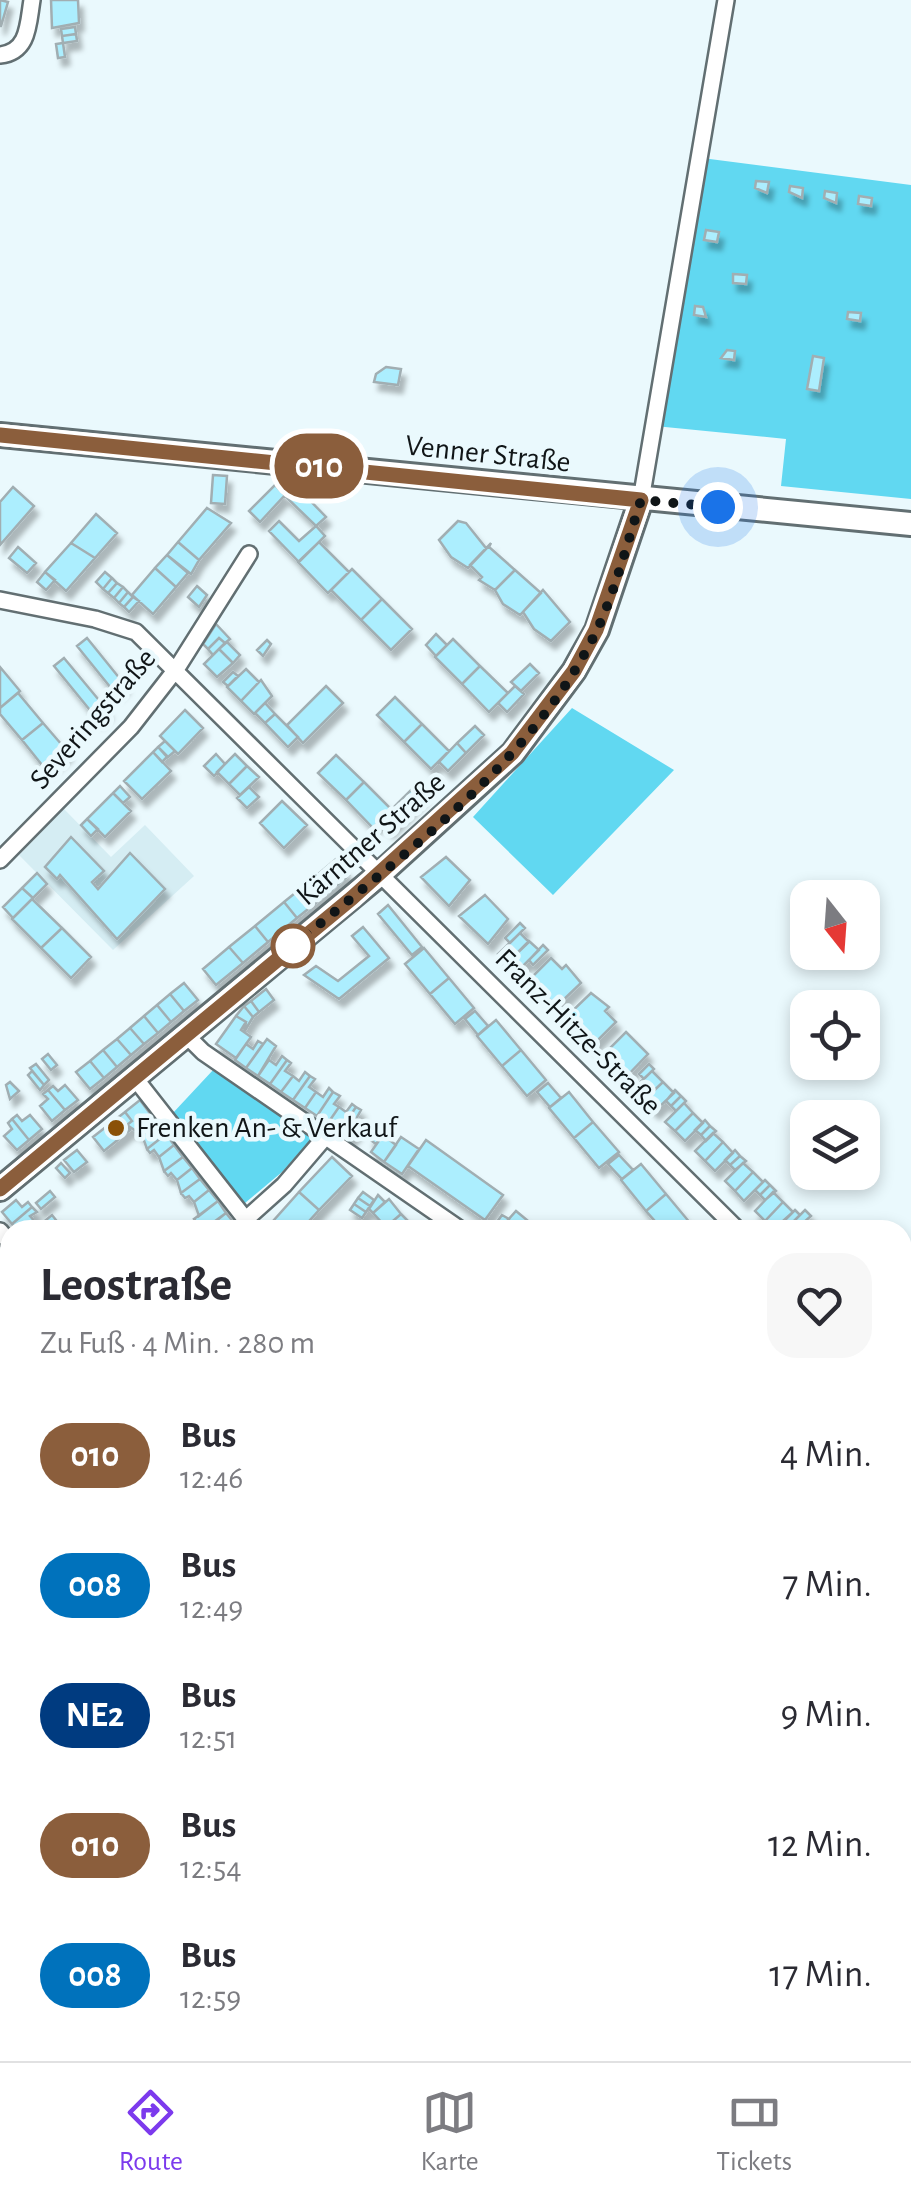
<!DOCTYPE html>
<html lang="de">
<head>
<meta charset="utf-8">
<style>
  body { margin:0; font-family:"Alegreya Sans",sans-serif; background:#f7f7f7; color:#2b2b33; height:100vh; display:flex; flex-direction:column; font-size:38px; white-space:nowrap }
  * { box-sizing:border-box; margin:0 }
  p { font-size:32px; color:#7c7c81 }
  .icon { flex:none; width:55px; height:55px; fill:none; stroke:currentColor; stroke-width:2; stroke-linecap:round; stroke-linejoin:round }
  .map { position:relative; flex:1; overflow:hidden }
  .panel { position:absolute; left:0px; top:1220px; width:912px; height:842px; display:flex; flex-direction:column; background:#fff; border-radius:30px 30px 0 0; box-shadow:0 5px 15px #0003 }
  .panel>* { flex:none }
  .badge { padding:0 20px; border-radius:32px; font-size:35px; line-height:65px }
  .needle { width:65px; rotate:163deg }
  .buttons { position:absolute; left:790px; top:880px; display:grid; gap:20px }
  .buttons a { display:grid; place-items:center; width:90px; height:90px; border-radius:20px; background:#fff; box-shadow:0 5px 15px #0003; font-size:50px }
  .you { position:absolute; width:50px; height:50px; margin:-25px; border:8px solid #fff; border-radius:50%; background:#1a73e8; box-shadow:0 0 0 15px #1a73e833 }
  .map>.badge { position:absolute; translate:-50% -50%; box-shadow:0 0 0 5px #fff }
  .round { display:grid; place-items:center; flex:none; width:105px; height:105px; border-radius:30px; background:#f7f7f7 }
  .overview { display:flex; align-items:center; justify-content:space-between; height:170px; padding:0 40px }
  h1 { font-size:48px; font-weight:700; line-height:75px }
  ul { padding:0; list-style:none }
  li { display:flex; align-items:center; gap:30px; height:130px; padding:0 40px }
  li div { flex:1 }
  li b { display:block; font-size:38px }
  li em { font-style:normal }
  li .badge { min-width:110px; font-weight:700; text-align:center }
  .tab-bar { display:flex; justify-content:space-around; align-items:center; height:140px; border-top:2px solid #e1e1e2; background:#fff; font-size:28px; color:#7c7c81 }
  .tab-bar a { display:grid; justify-items:center; gap:5px }
  .tab-bar .current { color:#7c3aed }
  .map>svg:first-child { display:block }
  .built { fill:#d5edf3 }
  .green { fill:#61d8f1 }
  .lines { fill:none; stroke-linecap:round; stroke-linejoin:round }
  .stream { stroke:#17a9c3; stroke-width:5 }
  .building { fill:#aceefe; stroke:#a1aeb2; stroke-width:2.5; filter:url(#shadow) }
  .street-casing { stroke:#626f72; stroke-width:20 }
  .secondary-casing { stroke:#626f72; stroke-width:28 }
  .street { stroke:#fff; stroke-width:15 }
  .secondary { stroke:#fff; stroke-width:22 }
  .line-casing { stroke:#fff; stroke-width:22 }
  .line { stroke:#8b5e3c; stroke-width:15 }
  .walk { stroke:#101517; stroke-width:10; stroke-dasharray:0 18 }
  .stop-dot { fill:#fff; stroke:#8b5e3c; stroke-width:5 }
  .poi-dot { fill:#8a5107; stroke:#eaf9fd; stroke-width:4 }
  .labels { text-anchor:middle; dominant-baseline:central; stroke-width:9; stroke-linejoin:round; paint-order:stroke }
  .street-label { font-size:30px; fill:#101517; stroke:#eaf9fd }
  .poi-label { font-size:30px; fill:#101517; stroke:#eaf9fd; text-anchor:start }
</style>
</head>
<body>
<div class="map">
<svg width="911" height="2061" viewBox="0 0 911 2061">
  <defs>
    <filter id="shadow"><feDropShadow dx="4.5" dy="8" stdDeviation="2.5" flood-color="#0004"/></filter>
  </defs>
  <rect width="100%" height="100%" fill="#eaf9fd"/>
  <path class="built" d="M64,809L111,857L145,825L194,876L113,950L19,855Z"/>
  <path class="green" d="M702,158L911,185V499L781,486L786,439L655,426Z
    M572,708L674,770L553,895L473,817Z
    M214,1069L313,1137L282,1172L245,1203L172,1114Z
    M902,1416L911,1426V1696L903,1703Z
    M0,1491L10,1503V2000L0,1988Z
    M10,2032V2052L491,2053L481,2061H0V2041Z"/>
  <g class="lines">
    <path class="stream" d="M0,2034L10,2026
      M64,2052L72,2061"/>
  </g>
  <path class="building" d="M0,0L8,2L1,26H0Z
    M51,0H78L79,23L52,28Z
    M75,27L76,34L62,36L61,29Z
    M76,34L77,41L63,43L62,36Z
    M63,43L65,57L58,58L56,44Z
    M756,181L769,182L767,193L755,188Z
    M790,186L803,188L802,198L789,192Z
    M825,191L837,193L836,203L824,198Z
    M859,196L872,198L871,206L858,204Z
    M706,230L719,232L717,242L704,240Z
    M733,274L747,275L746,284L733,283Z
    M695,306L703,307L706,317L694,315Z
    M848,312L861,313L860,321L847,319Z
    M727,350L735,351L734,360L721,358Z
    M813,356L824,358L819,391L807,389Z
    M386,367L401,369L398,385L374,382L376,374Z
    M213,475L227,476L225,504L211,503Z
    M275,485L285,495L260,522L249,511Z
    M295,485L326,517L316,526L285,496Z
    M13,487L34,506L0,545V502Z
    M207,508L231,523L199,560L178,542Z
    M96,514L117,533L95,558L71,543Z
    M279,521L299,541L316,526L325,536L299,562L269,531Z
    M458,521L466,523L486,548L489,546L468,568L451,557L439,540Z
    M178,542L199,560L191,574L167,555Z
    M319,542L349,572L328,593L298,562Z
    M71,543L95,558L66,591L45,572Z
    M491,543L489,547L515,570L495,590L479,580L482,577L470,565Z
    M18,547L36,563L27,573L9,558Z
    M167,555L188,573L176,587L155,568Z
    M155,568L176,587L153,614L132,595Z
    M352,569L382,599L361,620L331,590Z
    M515,570L541,593L520,615L503,604L495,590Z
    M45,572L55,580L46,590L37,582Z
    M105,572L112,578L103,589L96,582Z
    M112,578L117,583L108,593L103,589Z
    M117,583L123,587L114,598L108,593Z
    M197,586L207,595L199,607L188,597Z
    M123,587L128,592L119,603L114,598Z
    M543,590L570,622L551,641L534,629L523,612Z
    M128,592L133,597L124,607L119,603Z
    M133,597L139,601L129,612L124,607Z
    M382,599L412,629L391,650L361,620Z
    M216,624L230,639L225,643L219,638L208,649L203,644Z
    M436,634L447,645L436,656L426,645Z
    M87,638L125,685L115,693L77,646Z
    M219,638L225,643L213,655L208,649Z
    M453,639L480,666L462,684L435,657Z
    M267,640L271,644L263,656L257,650Z
    M227,642L240,655L233,663L219,649Z
    M219,649L233,663L217,677L204,664Z
    M64,658L108,711L98,720L54,666Z
    M530,664L539,673L521,691L511,682Z
    M480,666L508,693L489,712L462,684Z
    M0,667L20,691L0,708Z
    M246,669L259,682L241,701L227,687Z
    M233,672L238,676L228,686L223,682Z
    M261,680L272,696L254,714L241,701Z
    M326,686L343,703L303,743L287,725Z
    M515,686L524,694L507,712L498,703Z
    M18,693L43,723L22,740L0,714V708Z
    M395,697L422,724L404,742L377,715Z
    M265,703L275,714L265,723L255,713Z
    M185,710L203,728L178,754L160,736Z
    M275,714L298,737L288,747L265,723Z
    M43,723L68,752L46,770L22,740Z
    M422,724L449,751L431,769L404,742Z
    M475,726L484,735L466,753L457,743Z
    M165,741L175,751L168,757L158,747Z
    M457,743L466,753L448,771L439,762Z
    M158,747L167,757L162,762L153,752Z
    M153,752L171,771L142,799L124,781Z
    M216,754L225,764L214,776L204,766Z
    M235,754L247,766L229,784L217,772Z
    M336,755L364,782L346,800L318,773Z
    M247,766L259,777L240,795L229,784Z
    M364,782L391,809L373,828L346,800Z
    M416,785L424,794L407,812L398,803Z
    M120,786L130,797L123,803L113,793Z
    M249,787L259,797L247,808L237,798Z
    M113,793L131,811L105,837L87,819Z
    M282,801L307,825L284,848L260,823Z
    M398,803L407,812L389,830L380,821Z
    M87,819L98,829L91,836L81,825Z
    M71,837L104,871L92,882L98,889L130,853L165,889L117,939L60,875L57,879L45,867Z
    M446,857L470,880L449,906L421,877Z
    M336,859L349,875L323,897L310,881Z
    M37,873L47,884L33,898L22,888Z
    M310,881L323,897L297,918L284,902Z
    M22,888L33,898L13,918L3,907Z
    M485,895L508,919L488,944L459,916Z
    M32,899L62,928L41,948L12,919Z
    M284,902L297,918L268,942L255,926Z
    M388,905L422,947L412,955L378,914Z
    M520,923L525,928L510,943L505,938Z
    M255,926L268,942L243,963L229,947Z
    M363,927L389,958L339,999L304,975L316,966L338,981L369,956L352,936Z
    M62,928L91,957L71,978L41,948Z
    M520,933L529,942L507,963L498,954Z
    M529,941L539,950L516,973L507,963Z
    M543,945L548,950L533,965L529,960Z
    M229,947L243,963L216,985L203,969Z
    M424,948L449,978L430,994L405,964Z
    M551,958L562,969L566,965L581,983L557,1006L528,981Z
    M449,978L474,1008L455,1024L430,994Z
    M184,983L198,1000L184,1011L170,994Z
    M266,989L274,1000L259,1012L251,1001Z
    M591,993L609,1007L605,1011L616,1022L592,1046L567,1016Z
    M170,994L184,1011L171,1022L157,1005Z
    M251,1001L259,1012L253,1017L244,1006Z
    M157,1005L171,1022L158,1033L144,1016Z
    M244,1006L253,1017L244,1032L246,1022L236,1016Z
    M475,1011L488,1026L478,1035L465,1019Z
    M144,1016L158,1033L144,1044L130,1028Z
    M236,1016L246,1022L241,1030L251,1037L236,1058L216,1044Z
    M496,1020L521,1050L502,1066L477,1036Z
    M130,1028L144,1044L131,1055L117,1039Z
    M626,1032L648,1054L625,1078L603,1055Z
    M117,1039L131,1055L117,1067L103,1050Z
    M267,1039L276,1046L258,1076L246,1068Z
    M258,1041L263,1044L246,1068L235,1060L246,1044L253,1049Z
    M103,1050L117,1067L104,1078L90,1061Z
    M521,1050L546,1080L527,1096L502,1066Z
    M48,1054L57,1065L51,1070L42,1059Z
    M282,1056L287,1060L270,1084L258,1076L269,1060L276,1065Z
    M287,1060L291,1063L285,1071L293,1076L281,1092L270,1084Z
    M90,1061L104,1078L90,1089L76,1072Z
    M36,1064L49,1080L44,1085L30,1068Z
    M649,1064L654,1069L644,1079L639,1074Z
    M32,1071L44,1085L40,1090L28,1075Z
    M652,1071L663,1082L644,1100L633,1089Z
    M305,1072L310,1076L293,1100L281,1092L293,1076L299,1081Z
    M310,1076L315,1079L309,1087L316,1092L305,1108L293,1100Z
    M10,1082L19,1091L10,1099L6,1085Z
    M663,1082L674,1093L655,1111L644,1100Z
    M548,1083L561,1098L550,1107L537,1092Z
    M65,1085L78,1100L65,1110L48,1090L53,1086L58,1091Z
    M329,1088L333,1092L317,1116L305,1108L316,1092L323,1097Z
    M48,1090L65,1110L52,1121L40,1106L48,1099L43,1094Z
    M675,1090L681,1096L671,1106L666,1101Z
    M333,1092L340,1096L334,1104L339,1107L328,1123L317,1116Z
    M569,1092L593,1122L574,1138L549,1108Z
    M681,1096L686,1101L676,1111L671,1106Z
    M140,1100L157,1123L142,1135L127,1125L132,1121L125,1112Z
    M684,1103L693,1113L675,1131L665,1122Z
    M352,1104L356,1107L340,1131L328,1123L339,1107L346,1112Z
    M356,1107L361,1110L356,1119L363,1123L349,1140L340,1131Z
    M125,1112L132,1121L127,1125L130,1130L104,1151L93,1137Z
    M693,1113L703,1123L685,1141L675,1131Z
    M17,1115L22,1121L30,1115L42,1129L29,1140L12,1119Z
    M12,1119L29,1140L17,1150L4,1136L12,1129L8,1123Z
    M705,1120L710,1126L701,1135L695,1130Z
    M593,1122L619,1152L599,1168L574,1138Z
    M157,1123L166,1134L147,1149L142,1135Z
    M710,1126L716,1131L706,1141L701,1135Z
    M375,1129L383,1135L376,1144L369,1139Z
    M713,1133L723,1142L705,1161L695,1151Z
    M166,1134L174,1145L159,1157L154,1150L150,1153L147,1149Z
    M383,1135L396,1145L384,1162L371,1152Z
    M401,1137L419,1149L402,1174L384,1162Z
    M426,1140L503,1195L485,1220L408,1166Z
    M723,1142L733,1153L715,1171L705,1161Z
    M174,1145L183,1157L164,1171L159,1157Z
    M77,1150L87,1162L74,1172L64,1160Z
    M735,1150L740,1156L730,1165L725,1160Z
    M619,1155L633,1170L622,1179L608,1164Z
    M740,1156L746,1161L735,1170L730,1165Z
    M183,1157L192,1168L177,1180L171,1173L168,1176L164,1171Z
    M332,1157L352,1176L319,1210L299,1192Z
    M61,1163L70,1173L65,1178L56,1168Z
    M743,1163L753,1172L735,1191L725,1181Z
    M641,1164L666,1194L646,1211L621,1180Z
    M192,1168L200,1179L181,1193L177,1180Z
    M753,1172L763,1182L744,1201L735,1191Z
    M200,1179L209,1190L194,1202L189,1196L185,1198L181,1193Z
    M765,1180L770,1185L760,1195L755,1190Z
    M770,1185L776,1191L765,1200L760,1195Z
    M209,1190L218,1201L199,1216L194,1202Z
    M50,1191L55,1197L41,1209L36,1203Z
    M299,1192L319,1210L301,1230H284L274,1220Z
    M363,1192L374,1200L370,1206L358,1198Z
    M773,1192L783,1202L765,1221L755,1211Z
    M666,1194L691,1224L684,1230H663L646,1211Z
    M378,1195L385,1202L373,1213L369,1209Z
    M358,1198L370,1206L366,1212L354,1204Z
    M389,1199L401,1214L386,1227L373,1213Z
    M16,1200L22,1207L28,1202L32,1207L12,1224L2,1212Z
    M218,1201L226,1213L203,1230L194,1219Z
    M783,1202L793,1212L773,1230L765,1221Z
    M354,1204L366,1212L362,1218L350,1210Z
    M32,1207L37,1212L30,1216L37,1224L30,1230H17L12,1224Z
    M795,1210L800,1215L790,1225L785,1220Z
    M805,1210L811,1216L795,1230L790,1225Z
    M516,1211L539,1230H499Z
    M226,1213L235,1224L215,1230L211,1225Z
    M401,1214L414,1227L388,1230L386,1227Z
    M52,1215L56,1220L46,1229L41,1224Z
    M502,1215L509,1219L499,1230L494,1226Z
    M9,1279L10,1299L0,1307V1286Z
    M10,1299V1314L0,1323V1307Z
    M911,1638V1668L908,1670L902,1662V1643Z"/>
  <g class="lines">
    <defs>
      <path id="street" d="M0,55C29,52 28,24 32,0
        M641,500L726,0
        M0,600L95,619L136,632L738,1230
        M0,860L131,727L177,668L249,554
        M186,1035L203,1052L461,1230
        M134,1077L254,1230
        M246,1219L284,1185L326,1136
        M0,1231L10,1243
        M0,2000L10,1992"/>
      <path id="secondary" d="M0,435L911,524
        M0,1189L381,873L513,753L574,671L597,630L641,500"/>
    </defs>
    <use href="#street" class="street-casing"/>
    <use href="#secondary" class="secondary-casing"/>
    <use href="#street" class="street"/>
    <use href="#secondary" class="secondary"/>
  </g>
  <g class="lines">
    <defs>
      <path id="line" d="M0,435L641,500L596,630L574,671L512,753L352,898L0,1189"/>
    </defs>
    <use href="#line" class="line-casing"/>
    <use href="#line" class="line"/>
    <path class="walk" d="M293,946C403,854 533,763 597,630C616,589 627,543 641,500L718,507"/>
  </g>
  <circle class="stop-dot" cx="293" cy="946" r="20"/>
  <circle class="poi-dot" cx="116" cy="1128" r="10"/>
  <g class="labels">
    <g class="street-label">
      <text transform="translate(488 454) rotate(6)">Venner Straße</text>
      <text transform="translate(93 719) rotate(-49)">Severingstraße</text>
      <text transform="translate(371 839) rotate(-41)">Kärntner Straße</text>
      <text transform="translate(578 1032) rotate(45)">Franz-Hitze-Straße</text>
    </g>
    <g class="poi-label">
      <text x="136" y="1128">Frenken An- &amp; Verkauf</text>
    </g>
  </g>
</svg>
<div class="buttons">
<a><svg class="needle" viewBox="-14 -14 28 28"><path d="M0-13l5 13h-10z" fill="#e53935"/><path d="M0 13l5-13h-10z" fill="#7c7c81"/></svg></a>
<a><svg class="icon" aria-label="locate" viewBox="0 0 24 24"><circle cx="12" cy="12" r="6"/><path d="M12 2v4M12 18v4M2 12h4M18 12h4"/></svg></a>
<a><svg class="icon" aria-label="layers" viewBox="0 0 24 24"><path d="M12 4l9 5-9 5-9-5zM3 14l9 5 9-5"/></svg></a>
</div>
<div class="you" style="left:718px;top:507px"></div>
<b class="badge" style="left:319px;top:466px;background:#8b5e3c;color:#fff">010</b>
<section class="panel">
<div class="overview"><div><h1>Leostraße</h1><p>Zu Fuß · 4 Min. · 280 m</p></div><a class="round"><svg class="icon" aria-label="heart" viewBox="0 0 24 24"><path d="M12 20l-8-8c-3-5 5-10 8-4 3-6 11-1 8 4z"/></svg></a></div>
<ul>
<li><span class="badge" style="background:#8b5e3c;color:#fff">010</span><div><b>Bus</b><p>12:46</p></div><em>4 Min.</em></li>
<li><span class="badge" style="background:#0072bc;color:#fff">008</span><div><b>Bus</b><p>12:49</p></div><em>7 Min.</em></li>
<li><span class="badge" style="background:#003b80;color:#fff">NE2</span><div><b>Bus</b><p>12:51</p></div><em>9 Min.</em></li>
<li><span class="badge" style="background:#8b5e3c;color:#fff">010</span><div><b>Bus</b><p>12:54</p></div><em>12 Min.</em></li>
<li><span class="badge" style="background:#0072bc;color:#fff">008</span><div><b>Bus</b><p>12:59</p></div><em>17 Min.</em></li>
</ul>
</section>
</div>
<nav class="tab-bar">
<a class="current"><svg class="icon" aria-label="directions" viewBox="0 0 24 24"><path d="M12 3l9 9-9 9-9-9zM9 14v-3h6M13 9l2 2-2 2"/></svg>Route</a>
<a><svg class="icon" aria-label="map" viewBox="0 0 24 24"><path d="M3 6l6-2 6 2 6-2v14l-6 2-6-2-6 2zM9 4v14M15 6v14"/></svg>Karte</a>
<a><svg class="icon" aria-label="tickets" viewBox="0 0 24 24"><path d="M3 7h18v10H3zM15 7v10"/></svg>Tickets</a>
</nav>
</body>
</html>
